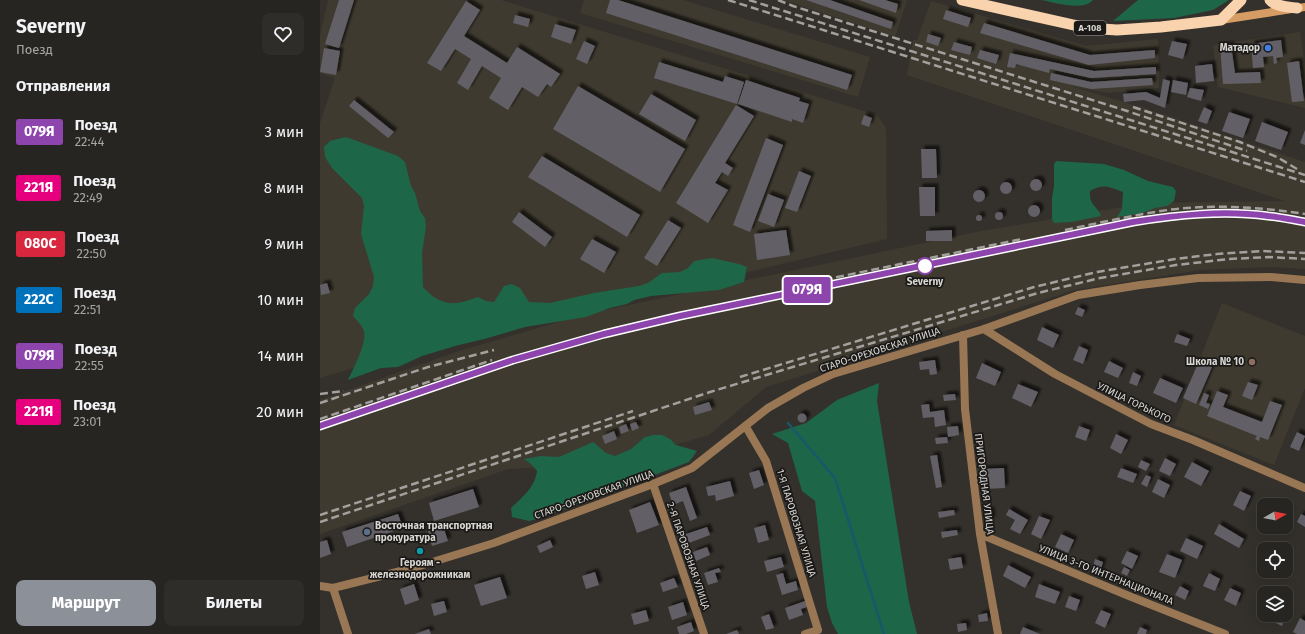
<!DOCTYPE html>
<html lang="ru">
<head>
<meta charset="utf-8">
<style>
  body { margin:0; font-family:"Fira Sans",sans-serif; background:#2f2d2a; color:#f1f3f6; height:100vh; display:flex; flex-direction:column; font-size:15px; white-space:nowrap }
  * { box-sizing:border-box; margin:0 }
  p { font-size:13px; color:#a4a5a5 }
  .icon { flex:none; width:22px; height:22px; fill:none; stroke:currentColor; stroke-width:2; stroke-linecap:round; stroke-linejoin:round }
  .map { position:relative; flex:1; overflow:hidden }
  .sheet { display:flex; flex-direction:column; background:#272521; width:320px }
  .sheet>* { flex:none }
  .badge { padding:0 8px; border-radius:3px; font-size:14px; line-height:26px }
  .needle { width:26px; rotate:81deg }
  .fabs { position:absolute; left:937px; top:498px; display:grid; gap:8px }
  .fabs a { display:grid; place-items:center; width:36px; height:36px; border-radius:8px; background:#272521; box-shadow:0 4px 16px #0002,0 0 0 1px #43423f; font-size:20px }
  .map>.badge { position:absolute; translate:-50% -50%; box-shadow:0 0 0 2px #fff }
  h2 { padding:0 16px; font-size:15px; line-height:36px }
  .round { display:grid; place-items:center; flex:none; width:42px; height:42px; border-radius:8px; background:#2f2d2a }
  .overview { display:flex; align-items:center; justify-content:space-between; height:68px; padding:0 16px }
  h1 { font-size:19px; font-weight:700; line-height:30px }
  .button { display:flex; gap:8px; margin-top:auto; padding:8px 16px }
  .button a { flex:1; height:46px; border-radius:8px; background:#8c9099; color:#fff; font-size:16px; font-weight:700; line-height:46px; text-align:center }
  .button a+a { background:#2f2d2a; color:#f1f3f6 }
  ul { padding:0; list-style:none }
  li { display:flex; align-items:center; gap:12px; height:56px; padding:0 16px }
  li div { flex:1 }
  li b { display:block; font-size:15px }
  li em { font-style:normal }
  li .badge { min-width:44px; font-weight:700; text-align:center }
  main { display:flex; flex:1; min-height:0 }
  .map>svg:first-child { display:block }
  .built { fill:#3f3a2f }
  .forest { fill:#1e6648 }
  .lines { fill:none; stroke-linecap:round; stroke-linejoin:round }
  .stream { stroke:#19576b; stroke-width:2.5 }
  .building { fill:#626066; filter:url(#shadow) }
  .minor { stroke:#9a7754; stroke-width:8 }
  .secondary { stroke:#d59d64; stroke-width:8 }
  .trunk { stroke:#f8d3ad; stroke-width:11 }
  .rail { stroke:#a3a19d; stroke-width:2.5; stroke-dasharray:8 4; stroke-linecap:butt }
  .line-casing { stroke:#fff; stroke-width:9 }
  .line { stroke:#8e44ad; stroke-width:6 }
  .shop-dot { fill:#3f7fe0; stroke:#1a1917; stroke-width:1.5 }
  .stop-dot { fill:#fff; stroke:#8e44ad; stroke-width:2 }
  .education-dot { fill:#8d6e63; stroke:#1a1917; stroke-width:1.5 }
  .service-dot { fill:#5c6f8a; stroke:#1a1917; stroke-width:1.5 }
  .culture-dot { fill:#0f9aa8; stroke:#1a1917; stroke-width:1.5 }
  .labels { text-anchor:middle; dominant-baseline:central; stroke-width:3.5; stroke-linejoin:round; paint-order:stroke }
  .shield { fill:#1a1917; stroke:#9f9e9b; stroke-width:1 }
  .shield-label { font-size:9px; font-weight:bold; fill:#d8d7d3 }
  .poi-label { font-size:10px; font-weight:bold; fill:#d8d7d3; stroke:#1a1917; text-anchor:end }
  .stop-label { font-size:10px; font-weight:bold; fill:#d8d7d3; stroke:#1a1917 }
  .street-label { font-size:10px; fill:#d8d7d3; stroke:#1a1917 }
</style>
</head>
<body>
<main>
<section class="sheet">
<div class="overview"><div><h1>Severny</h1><p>Поезд</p></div><a class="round"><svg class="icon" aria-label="heart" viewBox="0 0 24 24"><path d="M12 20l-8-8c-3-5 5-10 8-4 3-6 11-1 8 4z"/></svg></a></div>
<h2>Отправления</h2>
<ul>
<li><span class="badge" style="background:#8e44ad;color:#fff">079Я</span><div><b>Поезд</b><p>22:44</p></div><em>3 мин</em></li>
<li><span class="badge" style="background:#e6007e;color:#fff">221Я</span><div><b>Поезд</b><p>22:49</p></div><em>8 мин</em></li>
<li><span class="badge" style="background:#d7263d;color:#fff">080С</span><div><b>Поезд</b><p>22:50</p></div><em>9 мин</em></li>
<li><span class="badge" style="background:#0072bc;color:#fff">222С</span><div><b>Поезд</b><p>22:51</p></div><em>10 мин</em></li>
<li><span class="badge" style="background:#8e44ad;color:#fff">079Я</span><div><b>Поезд</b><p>22:55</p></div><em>14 мин</em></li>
<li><span class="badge" style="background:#e6007e;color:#fff">221Я</span><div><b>Поезд</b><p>23:01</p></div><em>20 мин</em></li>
</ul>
<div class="button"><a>Маршрут</a><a>Билеты</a></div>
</section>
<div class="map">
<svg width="985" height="634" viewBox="0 0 985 634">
  <defs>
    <filter id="shadow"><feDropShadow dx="3.5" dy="-3.5" stdDeviation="1" flood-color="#0009"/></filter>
  </defs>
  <rect width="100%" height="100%" fill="#34312c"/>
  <path class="built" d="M8,0H181L557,115L566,128L567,239L74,356L0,378V123L15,78L0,73V36Z
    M264,0H363L550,57L538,97L260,13Z
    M464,0H587L575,37Z
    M611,1L766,46L838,39L839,88L788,93L750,86L821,107L985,162V269L951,267L880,270L755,290L446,387L389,435L290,464L188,469L0,534V400L139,351L266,314L656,232L826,203L965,201L587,75L593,40H597Z
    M980,32L985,67V108L898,87L893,45Z
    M902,303L985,336V388L954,465L854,425Z"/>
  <path class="forest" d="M721,0H773C763,12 734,2 721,0Z
    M818,0H909L893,10L854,18L793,21Z
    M26,137L78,156L85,162L91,186L95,193L100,211L105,218L106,227L102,253L103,287C121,307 135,306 158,297L166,301L174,302L184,286L192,284L200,288L209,302L230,303L274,293L319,286L328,283L342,273L360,272L368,268L374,261L392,258L419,264L427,267L424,282L399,290L331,296L314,300L307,304L290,308L266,317L205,327L168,338L135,346L102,356L78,367L61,368L28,380C33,369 49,340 43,329C41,324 36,320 33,316L35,308L49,294L53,286L54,277L41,234L44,206L42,198L12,168L5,157L4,147L10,141Z
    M736,161L784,164L804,170L828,181L853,187L856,191L854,201L847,206L835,208L822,213L797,217L802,209L803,192C790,187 783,183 770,191C769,206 777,205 781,216L751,222L734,223L732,219V198L734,186V164Z
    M559,383L557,401L589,602L597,634H518L512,623L507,607L495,501L482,491L468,443L452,434L486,423L517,400Z
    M333,435H342L350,439L356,445L377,451L369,462L217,519L209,521L192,517L191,508C202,498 215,487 217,471L211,464L204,459L221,456L239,457L273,442L286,453L295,456L311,449L325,437Z"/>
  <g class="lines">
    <path class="stream" d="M468,423L515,478L564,634"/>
  </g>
  <path class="building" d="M19,0H34L19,48L5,44Z
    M290,0H298L532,75L527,90L286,13Z
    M486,0H510L573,22L571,29Z
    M539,0H565L578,4L576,13Z
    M146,1L160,10L144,36L187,63L197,47L240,74L231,87L227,84L218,97L202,87L188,110L169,98L181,78L162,66L148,90L137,83L151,59L135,49L121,71L107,63Z
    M626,10L651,18L648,27L623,19Z
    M195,15L210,19L208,27L193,23Z
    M664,23L770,55L835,50V58L769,65L660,33Z
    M235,24L256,30L251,44L231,37Z
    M608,34L621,38L618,46L606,42Z
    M961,40L963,57L956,58L957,63L954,64L953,56L943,57L944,67L933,68L931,44Z
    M264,41L275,46L267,64L256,59Z
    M852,41L867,44L863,59L848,55Z
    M634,42L652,47L650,55L631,50Z
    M911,45L915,73L940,72L941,83L903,84L900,46Z
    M4,48L20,51L16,75L0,72Z
    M660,50L679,55L676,64L657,58Z
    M690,53L774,71L836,67V74L771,78L730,69L729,73L696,64L695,68L687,67Z
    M979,61L984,101L972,102L967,63Z
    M339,62L403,82L405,76L424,82L417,104L334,78Z
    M892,64L894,81L876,83L875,66Z
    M731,73L771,82L832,78L833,85L771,89L730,80Z
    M843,79L850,81L845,108L824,100L804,102L803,94L826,92L840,98Z
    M426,80L480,98L479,101L489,104L483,123L472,119V122L418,104Z
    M853,80L868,83L866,95L851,92Z
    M258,86L365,149L340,192L233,129Z
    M870,88L884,90L881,101L867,97Z
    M331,94L376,120L365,141L319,114Z
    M34,100L74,132L68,138L29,106Z
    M416,105L434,116L405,163L413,168L408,176L402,172L395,183L408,190L388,223L356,203Z
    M884,107L892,111L887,124L878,121Z
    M909,112L930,119L923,138L902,131Z
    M544,115L552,118L549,127L541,124Z
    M942,122L968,132L961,150L935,141Z
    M985,130V145L980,143Z
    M446,138L463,145L430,232L413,225Z
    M601,149H616L617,178H602Z
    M222,156L320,215L307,237L208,177Z
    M479,171L491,176L477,212L465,208Z
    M710 185a6 6 0 1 1 12 0a6 6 0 1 1-12 0Z
    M680 188a6 6 0 1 1 12 0a6 6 0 1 1-12 0Z
    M599,187H615V216H600Z
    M653 196a6 6 0 1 1 12 0a6 6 0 1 1-12 0Z
    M448,194L464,200L454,227L438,221Z
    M708 211a6 6 0 1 1 12 0a6 6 0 1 1-12 0Z
    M199,212L232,237L225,247L192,222Z
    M675 216a4 4 0 1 1 8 0a4 4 0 1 1-8 0Z
    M656 218a3 3 0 1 1 6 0a3 3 0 1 1-6 0Z
    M348,220L361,228L337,266L324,258Z
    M466,230L470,255L437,260L434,234Z
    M632,230V241H606V231Z
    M272,239L296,252L284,273L260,259Z
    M7,283L10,293L1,295L0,285Z
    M758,307L765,310L762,317L755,314Z
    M722,327L739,335L733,348L717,340Z
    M857,334L870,339L867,346L854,342Z
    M759,346L768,350L763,364L753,360Z
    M615,360L617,374L610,375L609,369L600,370L599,362Z
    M789,361L803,368L798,378L784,372Z
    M879,361L892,367L876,404L863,398Z
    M662,363L681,372L675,386L656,378Z
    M813,372L821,376L817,386L809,383Z
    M840,378L863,388L856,403L833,393Z
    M928,382L938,385L932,400L922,396Z
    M698,384L718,392L711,407L692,398Z
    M897,391L908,395L903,407L942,422L950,401L962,405L948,440L940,437L939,441L935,439L937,436L887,416Z
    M884,393L889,395L886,403L890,404L888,409L879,405Z
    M635,394L636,400L624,401L623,395Z
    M389,402L392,410L375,415L373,407Z
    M609,404L610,412L624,410L626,425L615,427L614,417L603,418L601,405Z
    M477.5 418a4.5 4.5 0 1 1 9 0a4.5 4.5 0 1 1-9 0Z
    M316,422L319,428L312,431L310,424Z
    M306,424L309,431L301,434L299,427Z
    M638,426L639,435L628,437L627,427Z
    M759,426L770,430L766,441L755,437Z
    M294,431L297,439L285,444L282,436Z
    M977,432L985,436L979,451L970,447Z
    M796,434L808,440L801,454L790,448Z
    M627,437L628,443L616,444L615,438Z
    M617,455L622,487L616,488L610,456Z
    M845,458L856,464L850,476L839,471Z
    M821,460L830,464L826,471L818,467Z
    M872,462L889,471L881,486L864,477Z
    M684,468L685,488L664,489L663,469Z
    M801,468L817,474L813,483L797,477Z
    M439,470L444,485L434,489L429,473Z
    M826,475L831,477L827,487L821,484Z
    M838,479L850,485L844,498L832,492Z
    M410,481L414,496L396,501L395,495L388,496L386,487Z
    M366,487L377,518L370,521L363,501L353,505L349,493Z
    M153,489L159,507L114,521L109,503Z
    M920,491L931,496L924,511L913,505Z
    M330,502L339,525L317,533L309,510Z
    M966,507L971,510L966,518Z
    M689,509L708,520L700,534L690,529L695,520L686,515Z
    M634,510L635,515L619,518L618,512Z
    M671,510L672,520L667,521L666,511Z
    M78,514L83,528L27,547L22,532Z
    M981,514L985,516V527L977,522Z
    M719,516L730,520L721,539L711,534Z
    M899,524L924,539L919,548L894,534Z
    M445,525L449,540L438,543L434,528Z
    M123,526L128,541L112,546L108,531Z
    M387,527L390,535L366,544L363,535Z
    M637,530L638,535L622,538L621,532Z
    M741,534L754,540L748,553L735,547Z
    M866,538L883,546L877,559L860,551Z
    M7,540L11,554L0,558V542Z
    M230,540L233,547L220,553L217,546Z
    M387,547L390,555L376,561L373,552Z
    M807,551L818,556L812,569L801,563Z
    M847,554L862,560L855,578L839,572Z
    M461,557L464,567L447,572L444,561Z
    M641,557L643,568L630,570L628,559Z
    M775,559L783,562L780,573L772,571Z
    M688,565L711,577L705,588L683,576Z
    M804,567L810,570L807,576L801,573Z
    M399,568L401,572L395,573L398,582L388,585L384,573Z
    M275,572L279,585L266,589L262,576Z
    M463,573L466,584L476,581L478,590L462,595L456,575Z
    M889,573L900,579L895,591L883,586Z
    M180,577L187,598L161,606L154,585Z
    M354,578L358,587L343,592L340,583Z
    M94,584L99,600L85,605L80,589Z
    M719,584L740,592L735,604L715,597Z
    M860,586L869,591L865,600L855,595Z
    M910,588L921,593L916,606L904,600Z
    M749,596L760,600L756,611L745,607Z
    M124,601L127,612L114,616L111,604Z
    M485,601L487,607L481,609L483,615L469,620L465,608Z
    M363,602L367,615L352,620L348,607Z
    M326,610L329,621L314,625L311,614Z
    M781,610L791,614L785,628L775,623Z
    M667,613L668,621L659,622L658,615Z
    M449,614L454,628L446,630L441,617Z
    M944,615H966L962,626L943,617Z
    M980,618L985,621V634H977L973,632Z
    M371,622L374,631L366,634H359L357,627Z
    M646,623L647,630L638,632L637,624Z
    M703,627L720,634H700Z
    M820,627L827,630L826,634H817Z
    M109,629L111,634H95Z
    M417,630L419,634H406Z"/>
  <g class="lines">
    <path class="minor" d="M664,329L735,374L831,424L873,440L985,488
      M643,335L645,409L660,534L678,634
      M426,427L446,461L498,630L485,634
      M333,484L384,634
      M660,534L809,596L905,634
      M0,586L13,588L93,568L174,543L333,484L372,468L448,408L483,388L513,374L664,329L758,295L820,285L878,278L951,277L985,280
      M13,588L28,634"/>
    <path class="secondary" d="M901,20L985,7"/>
    <path class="trunk" d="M642,0L767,28L797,30L841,27L901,20L921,0
      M950,0C956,7 968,7 977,8"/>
    <path class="rail" d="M408,0L985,182
      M429,0L985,175
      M458,0L473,6L804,110L927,151
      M813,107L920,142L957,157L977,169
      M745,230C779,223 813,215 848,210C893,204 940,207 985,214
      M469,287L702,239
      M420,377L714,287L777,272L855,259L897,254L943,251L985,253
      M0,394L24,391
      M0,403L108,367L174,350
      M0,419L172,360
      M0,426L193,360L284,334L360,316L813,222C858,215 903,210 948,216C961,217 973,220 985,222
      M0,515L313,411
      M0,522L390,392L718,293L780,278L856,265L909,259L949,257L985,259"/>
  </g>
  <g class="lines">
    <defs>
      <path id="line" d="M0,426L193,360L284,334L360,316L813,222C858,215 903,210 948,216C961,217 973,220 985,222"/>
    </defs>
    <use href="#line" class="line-casing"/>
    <use href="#line" class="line"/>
  </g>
  <circle class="shop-dot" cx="948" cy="48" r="4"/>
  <circle class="stop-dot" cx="605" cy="266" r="8"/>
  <circle class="education-dot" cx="932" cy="362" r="4"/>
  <circle class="service-dot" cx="47" cy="532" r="4"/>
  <circle class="culture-dot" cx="100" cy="551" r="4"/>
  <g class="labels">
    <rect class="shield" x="754" y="21" width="32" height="14" rx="3"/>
    <g class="shield-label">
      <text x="770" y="28">А-108</text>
    </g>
    <g class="poi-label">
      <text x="940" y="48">Матадор</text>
      <text x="924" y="362">Школа № 10</text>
      <text x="55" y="526" text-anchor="start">Восточная транспортная<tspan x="55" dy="12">прокуратура</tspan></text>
      <text x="100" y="563" text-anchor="middle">Героям -<tspan x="100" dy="12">железнодорожникам</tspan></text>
    </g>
    <g class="stop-label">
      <text x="605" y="282">Severny</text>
    </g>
    <g class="street-label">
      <text transform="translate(560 350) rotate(-18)">СТАРО-ОРЕХОВСКАЯ УЛИЦА</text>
      <text transform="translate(814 403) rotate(26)">УЛИЦА ГОРЬКОГО</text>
      <text transform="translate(664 484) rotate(83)">ПРИГОРОДНАЯ УЛИЦА</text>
      <text transform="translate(274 495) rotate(-20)">СТАРО-ОРЕХОВСКАЯ УЛИЦА</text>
      <text transform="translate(476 523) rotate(73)">1-Я ПАРОВОЗНАЯ УЛИЦА</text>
      <text transform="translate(368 556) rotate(71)">2-Я ПАРОВОЗНАЯ УЛИЦА</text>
      <text transform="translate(786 575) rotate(22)">УЛИЦА 3-ГО ИНТЕРНАЦИОНАЛА</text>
    </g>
  </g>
</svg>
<div class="fabs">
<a><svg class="needle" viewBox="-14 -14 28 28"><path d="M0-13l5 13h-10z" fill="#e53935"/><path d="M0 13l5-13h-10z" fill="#a4a5a5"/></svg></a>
<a><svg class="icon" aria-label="locate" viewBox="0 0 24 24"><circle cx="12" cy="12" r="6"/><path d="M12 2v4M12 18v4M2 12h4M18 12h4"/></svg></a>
<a><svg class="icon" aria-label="layers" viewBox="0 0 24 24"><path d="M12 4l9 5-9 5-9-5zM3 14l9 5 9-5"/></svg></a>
</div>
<b class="badge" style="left:487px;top:290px;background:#8e44ad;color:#fff">079Я</b>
</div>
</main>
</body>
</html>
